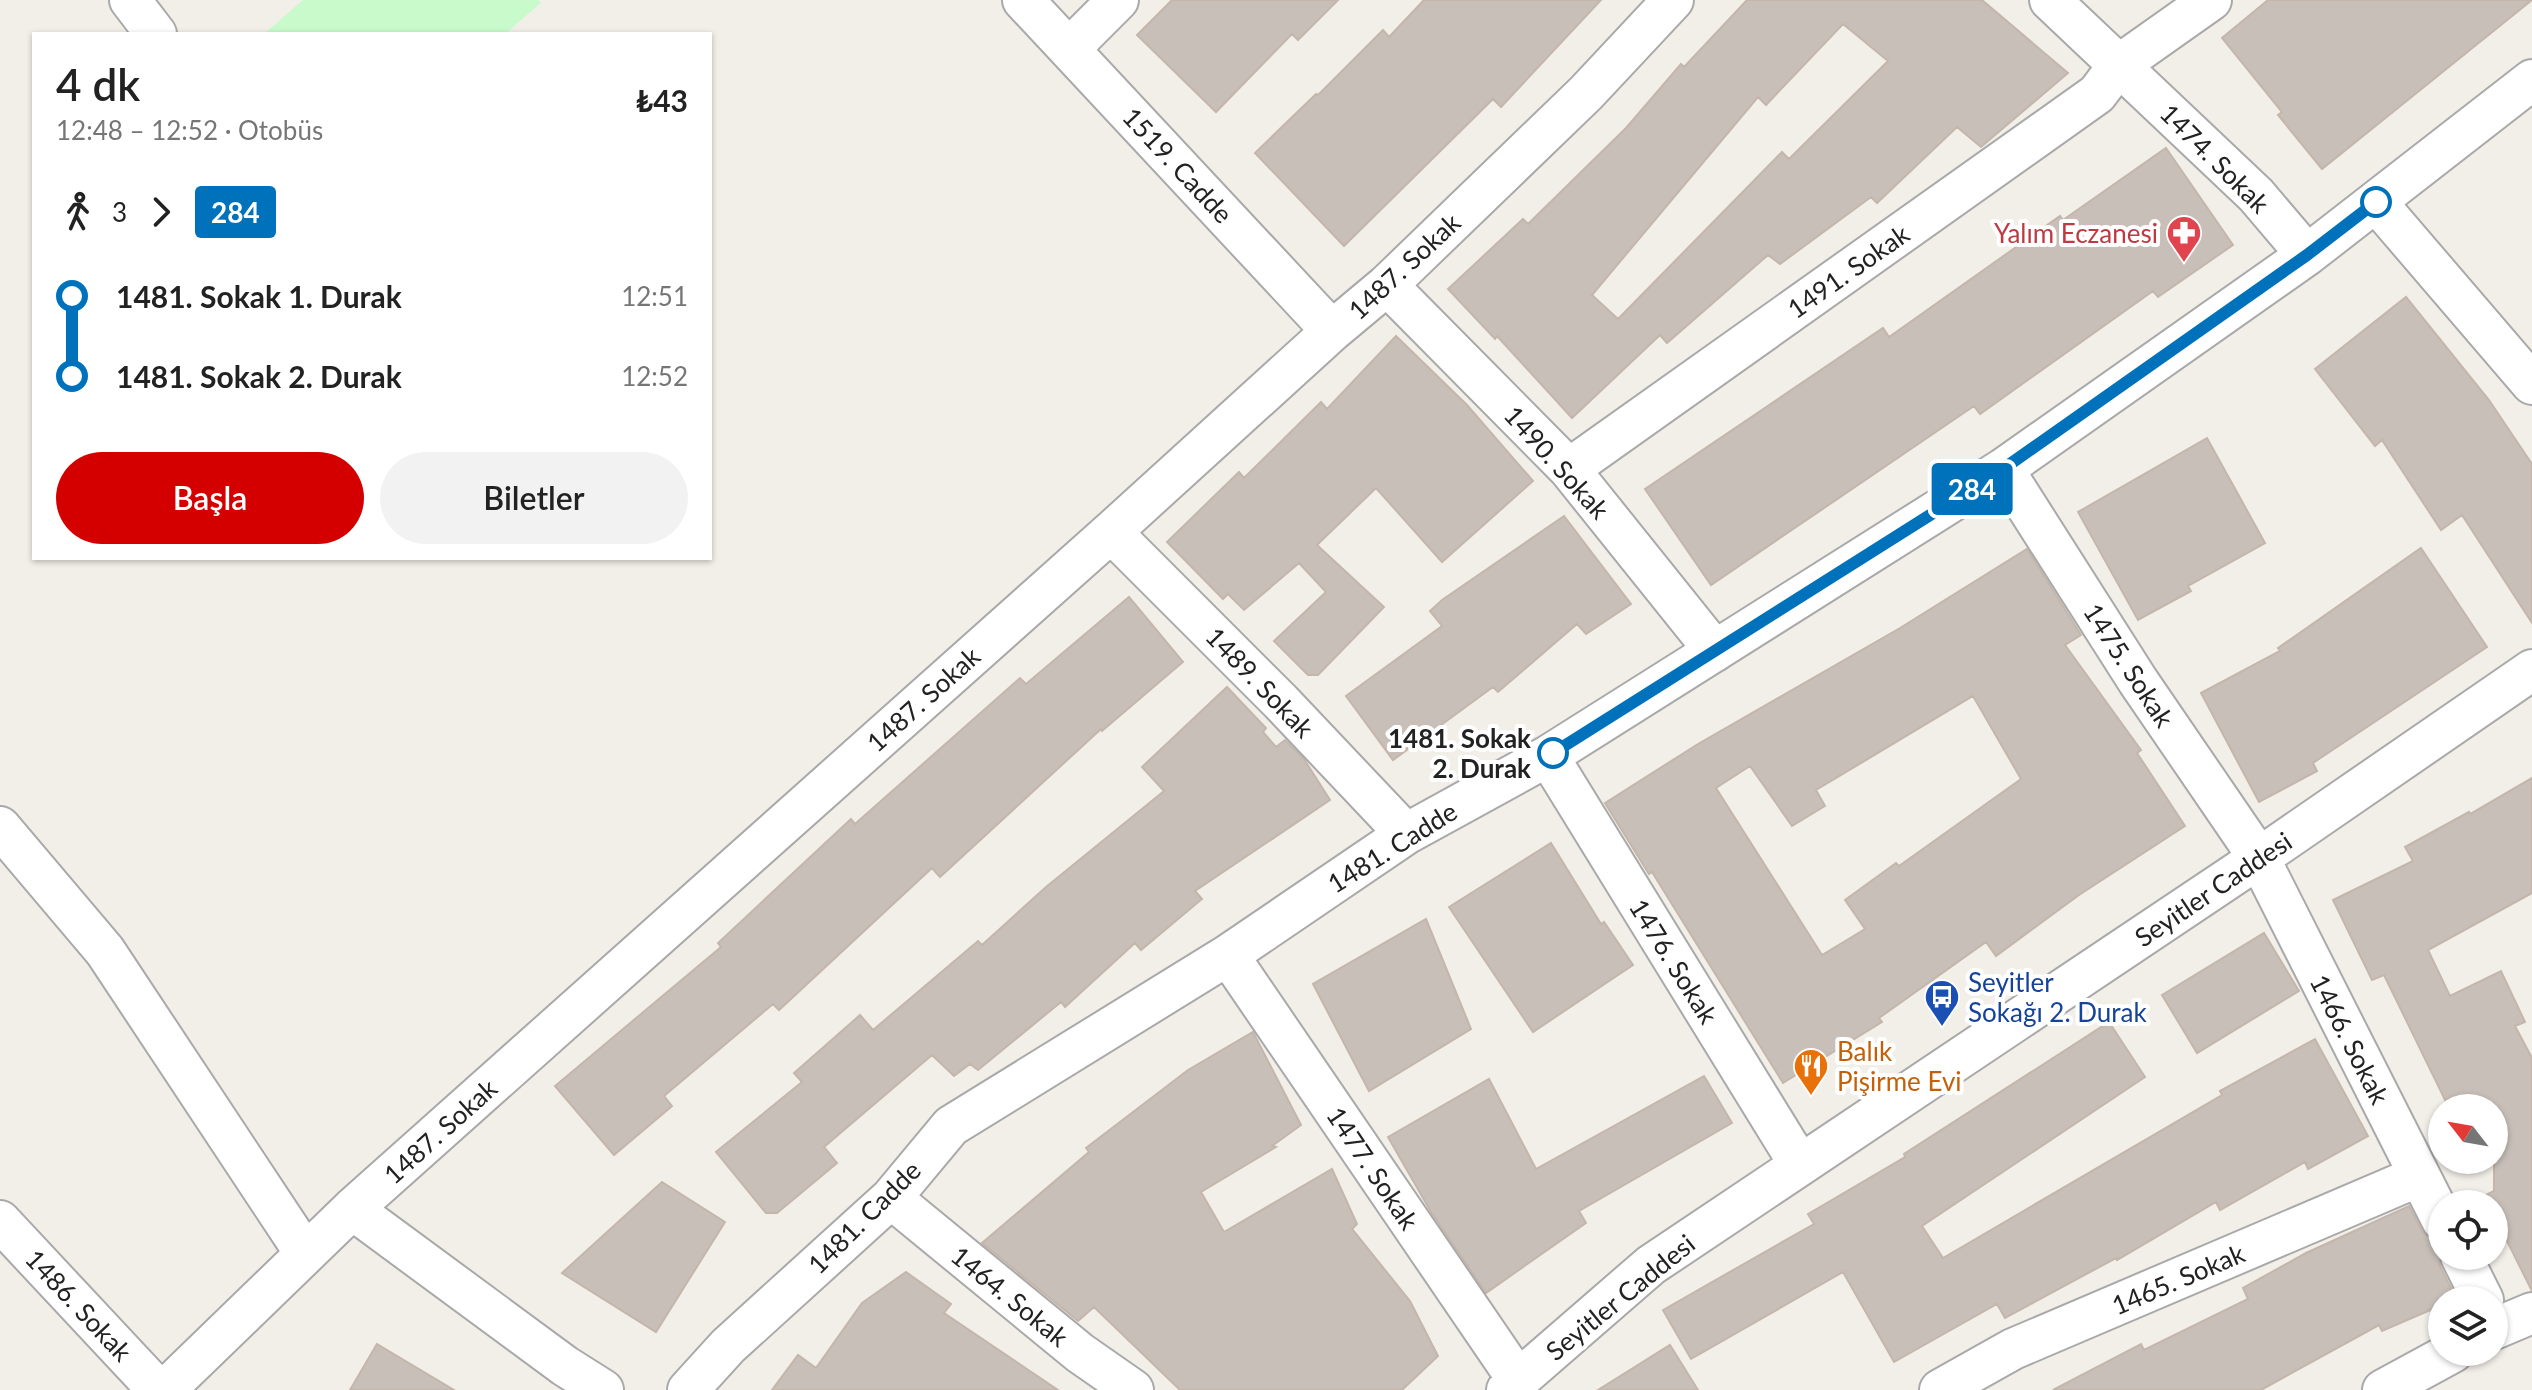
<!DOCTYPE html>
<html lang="tr">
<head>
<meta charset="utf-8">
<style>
  body { margin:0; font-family:Lato,sans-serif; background:#f2f2f2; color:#222; height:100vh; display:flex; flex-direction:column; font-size:30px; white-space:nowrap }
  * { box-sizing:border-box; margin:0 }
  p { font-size:26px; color:#767676 }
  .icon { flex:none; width:44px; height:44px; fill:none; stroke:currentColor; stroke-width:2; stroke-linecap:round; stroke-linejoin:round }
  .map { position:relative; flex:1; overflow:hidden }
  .side { position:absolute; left:32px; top:32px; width:680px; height:528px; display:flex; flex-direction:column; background:#fff; border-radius:0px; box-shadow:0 2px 6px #0004 }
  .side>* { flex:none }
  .badge { padding:0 16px; border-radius:6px; font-size:28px; line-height:52px }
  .needle { width:52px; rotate:301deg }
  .buttons { position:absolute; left:2428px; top:1094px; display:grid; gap:16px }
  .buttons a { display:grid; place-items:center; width:80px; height:80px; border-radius:50%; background:#fff; box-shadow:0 2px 6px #0004; font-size:40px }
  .map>.badge { position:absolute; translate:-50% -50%; box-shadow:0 0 0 4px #fff }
  .legs { display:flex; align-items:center; gap:12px; height:88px; padding:0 24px; font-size:26px }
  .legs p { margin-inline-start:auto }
  .summary { display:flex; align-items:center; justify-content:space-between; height:136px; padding:0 24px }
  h1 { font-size:44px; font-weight:600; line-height:60px }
  .button { display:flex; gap:16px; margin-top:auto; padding:16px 24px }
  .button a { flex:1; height:92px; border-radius:48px; background:#d40000; color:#fff; font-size:32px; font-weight:600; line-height:92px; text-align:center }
  .button a+a { background:#f2f2f2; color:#222 }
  ul { padding:0 24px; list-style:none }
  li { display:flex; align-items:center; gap:28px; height:80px; font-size:30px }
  li i { display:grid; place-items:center; width:12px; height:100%; margin:0 10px; background:currentColor }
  li i::after { content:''; width:20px; height:20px; margin:-10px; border:6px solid; border-radius:50%; background:#fff }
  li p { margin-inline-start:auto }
  li:first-child i { background:linear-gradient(#0000 50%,currentColor 0) }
  li:last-child i { background:linear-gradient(currentColor 50%,#0000 0) }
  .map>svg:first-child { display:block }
  .park { fill:#c8facc }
  .building { fill:#c7bfb8; stroke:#c4b6ab; stroke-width:2; fill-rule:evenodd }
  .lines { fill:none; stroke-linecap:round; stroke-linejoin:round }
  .minor-casing { stroke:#a9a9a9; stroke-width:44 }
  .minor { stroke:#fff; stroke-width:40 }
  .line-1-casing { stroke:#fff; stroke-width:18 }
  .line-1 { stroke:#0072bc; stroke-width:12 }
  .stop-1-dot { fill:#fff; stroke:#0072bc; stroke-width:4 }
  .labels { text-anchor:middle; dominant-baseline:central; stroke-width:8; stroke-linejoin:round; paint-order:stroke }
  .street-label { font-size:26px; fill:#222; stroke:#fff }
  .health-label { font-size:26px; fill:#be3a42; stroke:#fff; text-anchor:end }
  .stop-label { font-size:26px; font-weight:bold; fill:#222; stroke:#fff; text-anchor:end }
  .transit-label { font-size:26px; fill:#164399; stroke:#fff; text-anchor:start }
  .food-label { font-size:26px; fill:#c56008; stroke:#fff; text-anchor:start }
</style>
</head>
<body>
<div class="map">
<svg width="2532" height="1390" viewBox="0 0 2532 1390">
  <rect width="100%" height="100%" fill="#f2efe9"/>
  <path class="park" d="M303,0H538L541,3L505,34H264Z"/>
  <path class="building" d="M1172,0H1338L1298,40L1292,34L1216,112L1137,35Z
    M1424,0H1601L1501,107L1493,99L1344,246L1255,153L1316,94L1318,95L1383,30L1389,37Z
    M1747,0H1982L2068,73L1981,147L1957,127L1877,203L1871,197L1780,264L1768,255L1667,343L1660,335L1572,418L1497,336L1495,339L1448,289L1523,219L1528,224L1626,128L1681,64L1684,67ZM1843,24L1888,61L1789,159L1782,152L1618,319L1592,295L1758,97L1766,105Z
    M2268,0H2532L2322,169L2278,115L2282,112L2222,38Z
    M2166,148L2233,245L2158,297L2153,291L1980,414L1974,406L1711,585L1645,489L1883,328L1889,337L2060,216L2063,220Z
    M2406,297L2489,400L2532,464V623L2462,515L2441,530L2382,440L2375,446L2315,369Z
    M1396,336L1467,405L1533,481L1442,562L1376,488L1317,545L1384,607L1318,675H1308L1274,641L1326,592L1299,563L1244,610L1228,594L1223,599L1167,542L1239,472L1244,478L1321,402L1327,409Z
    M2207,438L2265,543L2188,586L2191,591L2138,620L2078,512Z
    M1564,516L1631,604L1586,634L1577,624L1498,692L1493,687L1393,760L1346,696L1442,626L1430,611L1442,600Z
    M2421,548L2487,647L2313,763L2317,771L2259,802L2201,693L2280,651L2278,648Z
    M2027,549L2081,635L2065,645L2141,750L2137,753L2185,826L2079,895L1996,956L1986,942L1879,1018L1882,1022L1783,1083L1652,872L1649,874L1605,803L1698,744L1900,628ZM1973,696L2021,779L1899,866L1896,863L1845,900L1865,929L1822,955L1716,788L1750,766L1792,826L1825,806L1816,790Z
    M1129,597L1183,662L1102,731L1101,729L940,877L932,868L779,1010L773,1004L664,1096L672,1106L614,1155L555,1086L721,947L718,943L851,819L855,824L1020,678L1026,684Z
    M1227,687L1266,728L1263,732L1276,747L1285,740L1304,759L1330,800L1195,891L1202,899L1141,950L1135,943L1065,1007L1061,1002L978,1070L970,1064L954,1076L932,1055L824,1147L837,1163L777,1213H766L716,1152L802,1082L794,1073L860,1015L873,1030L978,941L982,945L1046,887L1164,791L1142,767Z
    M2532,778V893L2428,950L2450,996L2501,971L2525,1022L2515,1026L2532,1058V1291L2494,1215V1204H2488L2484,1196L2494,1191V1108H2449L2384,975L2372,980L2333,900L2413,861L2405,847L2469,812L2470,814Z
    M1551,843L1601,924L1604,922L1633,965L1533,1032L1449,907Z
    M1426,919L1471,1029L1369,1091L1313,984Z
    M2264,933L2299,991L2197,1053L2162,995Z
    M2109,1022L2145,1077L1922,1226L1943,1258L2222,1095L2220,1091L2315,1039L2368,1136L2308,1169L2305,1162L2220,1210L2216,1202L2117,1260L2116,1258L2005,1318L1997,1304L1894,1362L1843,1272L1691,1359L1663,1310L1814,1224L1808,1214L1905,1157L1904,1154Z
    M1253,1032L1301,1125L1272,1146L1276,1147L1201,1192L1224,1232L1332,1169L1357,1224L1352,1229L1410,1301L1438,1356L1402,1390H1180L1094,1307L1078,1321L982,1243L1089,1152L1086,1148L1188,1070Z
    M1704,1076L1732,1123L1579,1211L1586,1223L1486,1293L1431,1212L1388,1137L1489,1079L1536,1169Z
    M662,1182L725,1222L656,1332L562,1273Z
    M2409,1206L2422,1231L2434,1241L2439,1251L2440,1266L2456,1298L2442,1300V1305L2382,1331L2379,1325L2261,1390H2053L2141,1344L2144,1350L2248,1299L2243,1288L2306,1253Z
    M906,1272L951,1304L944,1313L1058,1390H772L798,1355L816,1368L862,1303Z
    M377,1344L454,1390H350Z
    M1670,1345L1698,1390H1598Z"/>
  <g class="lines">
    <defs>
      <path id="minor" d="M130,0L156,34
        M1023,0L1332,331
        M2050,0L2256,195L2307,255
        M1070,48L1118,0
        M2376,202L2532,384
        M1387,285L1569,469L1715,651
        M1569,469L2097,94L2119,65L2211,0
        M2003,469L2138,681L2259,858L2442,1220
        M1111,532L1281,702L1406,834
        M1548,756L1800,1165
        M0,827L105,951L305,1253
        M1228,955L1518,1380
        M891,1198L1080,1353L1133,1390
        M352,1209L565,1366L603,1390
        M0,1221L158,1390
        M2461,1256L2483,1300
        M2494,1329L2532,1313
        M165,1390L352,1209L1111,532L1332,331L1387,285L1586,93L1673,0
        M688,1390L728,1346L891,1198L951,1126L1228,955L1406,834L1548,756L2003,469L2307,255L2532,80
        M1507,1390L1651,1265L2259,858L2532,670
        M1940,1390L2013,1349L2419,1176
        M2383,1390L2453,1352"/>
    </defs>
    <use href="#minor" class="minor-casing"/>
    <use href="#minor" class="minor"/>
  </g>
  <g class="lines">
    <defs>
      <path id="line-1" d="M1553,753L2003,469L2307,255L2376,202"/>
    </defs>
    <use href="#line-1" class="line-1-casing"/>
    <use href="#line-1" class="line-1"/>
  </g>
  <defs>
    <symbol id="pharmacy-pin" viewBox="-11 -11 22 30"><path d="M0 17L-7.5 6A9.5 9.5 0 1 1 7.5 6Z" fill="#e0444e" stroke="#fff"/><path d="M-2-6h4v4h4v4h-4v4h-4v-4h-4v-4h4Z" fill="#fff"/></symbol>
    <symbol id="bus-pin" viewBox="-11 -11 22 30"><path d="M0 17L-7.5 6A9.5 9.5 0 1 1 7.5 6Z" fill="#1a4fb4" stroke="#fff"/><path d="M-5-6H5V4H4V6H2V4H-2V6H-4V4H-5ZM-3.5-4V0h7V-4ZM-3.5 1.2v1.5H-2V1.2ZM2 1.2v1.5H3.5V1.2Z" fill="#fff"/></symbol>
    <symbol id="restaurant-pin" viewBox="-11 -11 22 30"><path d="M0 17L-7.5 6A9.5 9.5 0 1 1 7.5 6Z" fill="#e8710a" stroke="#fff"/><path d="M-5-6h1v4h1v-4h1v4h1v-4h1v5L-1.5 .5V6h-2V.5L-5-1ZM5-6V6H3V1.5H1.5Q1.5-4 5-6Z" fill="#fff"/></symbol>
  </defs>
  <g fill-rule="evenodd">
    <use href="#pharmacy-pin" x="2164" y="213" width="40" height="54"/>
    <use href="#bus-pin" x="1922" y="977" width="40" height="54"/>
    <use href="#restaurant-pin" x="1791" y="1046" width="40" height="54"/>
  </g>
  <g class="stop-1-dot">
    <circle cx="2376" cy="202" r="14"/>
    <circle cx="1553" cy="753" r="14"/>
  </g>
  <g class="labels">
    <g class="street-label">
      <text transform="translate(2215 158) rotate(45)">1474. Sokak</text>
      <text transform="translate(1178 165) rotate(47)">1519. Cadde</text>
      <text transform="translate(1404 266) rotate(-43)">1487. Sokak</text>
      <text transform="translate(1848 271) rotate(-35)">1491. Sokak</text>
      <text transform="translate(1557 462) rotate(48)">1490. Sokak</text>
      <text transform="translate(2129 665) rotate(57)">1475. Sokak</text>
      <text transform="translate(1260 682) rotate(46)">1489. Sokak</text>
      <text transform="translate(923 699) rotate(-42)">1487. Sokak</text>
      <text transform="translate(1392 847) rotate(-32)">1481. Cadde</text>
      <text transform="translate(2213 889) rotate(-34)">Seyitler Caddesi</text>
      <text transform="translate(1674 961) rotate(58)">1476. Sokak</text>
      <text transform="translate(2350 1039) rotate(63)">1466. Sokak</text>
      <text transform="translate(440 1131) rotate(-42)">1487. Sokak</text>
      <text transform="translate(1373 1168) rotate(56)">1477. Sokak</text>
      <text transform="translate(864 1217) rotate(-45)">1481. Cadde</text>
      <text transform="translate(2178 1279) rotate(-23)">1465. Sokak</text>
      <text transform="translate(1010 1296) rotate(39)">1464. Sokak</text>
      <text transform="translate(1620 1297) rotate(-39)">Seyitler Caddesi</text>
      <text transform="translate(79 1305) rotate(47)">1486. Sokak</text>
    </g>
    <g class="health-label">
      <text x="2158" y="233">Yalım Eczanesi</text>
    </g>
    <g class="stop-label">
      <text x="1531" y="738">1481. Sokak<tspan x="1531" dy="30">2. Durak</tspan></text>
    </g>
    <g class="transit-label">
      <text x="1968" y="982">Seyitler<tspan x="1968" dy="30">Sokağı 2. Durak</tspan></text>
    </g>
    <g class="food-label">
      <text x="1837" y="1051">Balık<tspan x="1837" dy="30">Pişirme Evi</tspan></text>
    </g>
  </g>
</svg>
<div class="buttons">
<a><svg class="needle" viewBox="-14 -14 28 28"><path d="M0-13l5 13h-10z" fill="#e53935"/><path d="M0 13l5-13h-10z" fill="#767676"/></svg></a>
<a><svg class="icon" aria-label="locate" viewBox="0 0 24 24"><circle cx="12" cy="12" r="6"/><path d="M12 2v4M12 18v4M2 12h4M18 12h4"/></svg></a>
<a><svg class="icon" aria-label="layers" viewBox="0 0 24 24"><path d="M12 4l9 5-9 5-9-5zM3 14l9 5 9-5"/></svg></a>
</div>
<b class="badge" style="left:1972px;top:489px;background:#0072bc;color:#fff">284</b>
<section class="side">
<div class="summary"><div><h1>4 dk</h1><p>12:48 – 12:52 · Otobüs</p></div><b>₺43</b></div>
<div class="legs"><svg class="icon" aria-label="walk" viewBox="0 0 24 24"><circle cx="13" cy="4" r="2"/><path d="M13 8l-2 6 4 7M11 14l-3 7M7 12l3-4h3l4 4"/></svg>3<svg class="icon" aria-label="forward" viewBox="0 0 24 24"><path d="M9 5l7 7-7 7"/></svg><b class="badge" style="background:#0072bc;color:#fff">284</b></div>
<ul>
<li><i style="color:#0072bc"></i><b>1481. Sokak 1. Durak</b><p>12:51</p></li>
<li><i style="color:#0072bc"></i><b>1481. Sokak 2. Durak</b><p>12:52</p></li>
</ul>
<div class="button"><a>Başla</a><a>Biletler</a></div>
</section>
</div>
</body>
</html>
